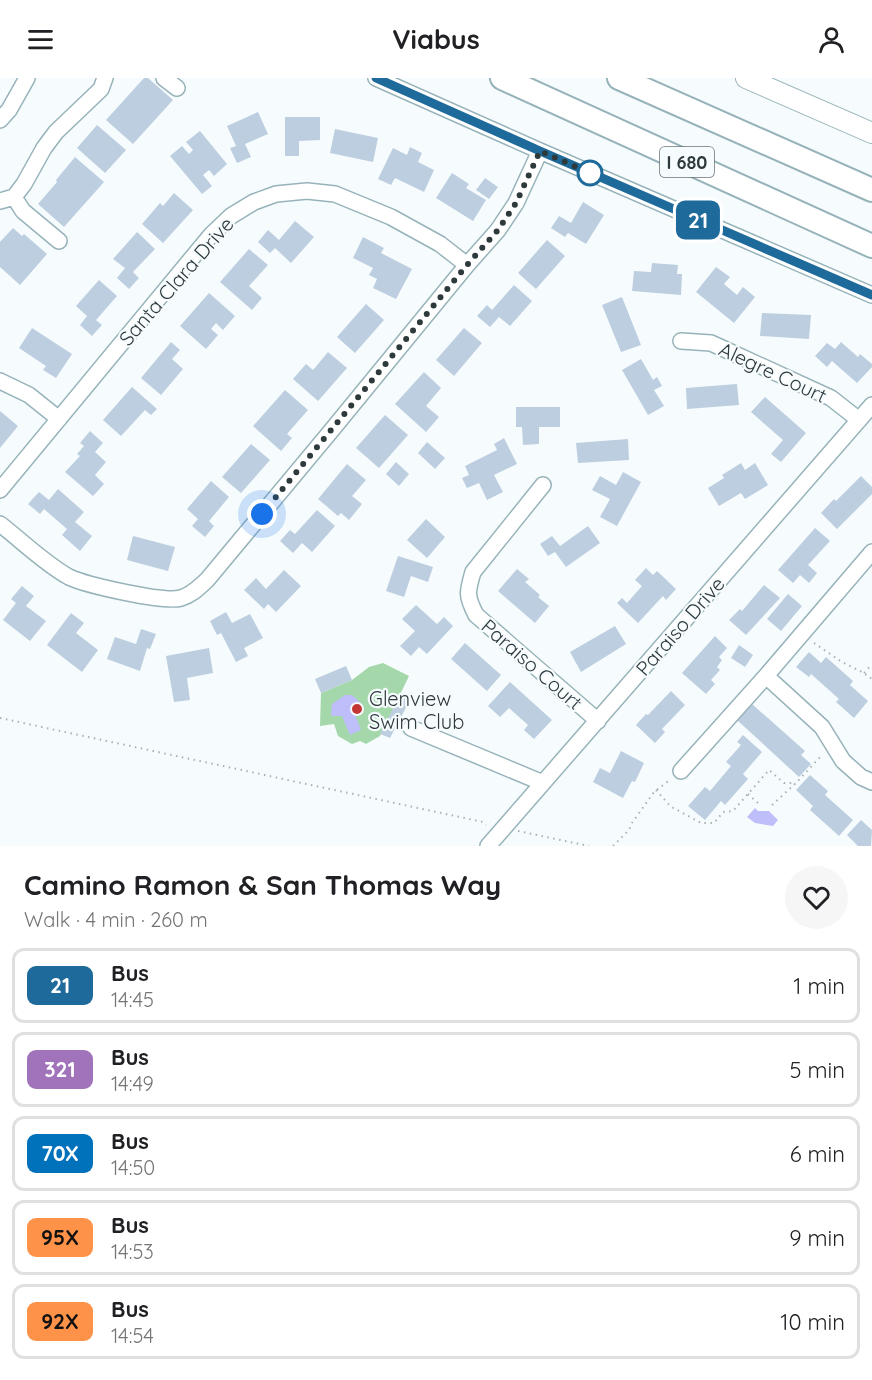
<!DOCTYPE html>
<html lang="en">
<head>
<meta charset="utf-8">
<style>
  body { margin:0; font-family:Quicksand,sans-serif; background:#f6f6f6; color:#202124; height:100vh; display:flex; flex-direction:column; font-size:22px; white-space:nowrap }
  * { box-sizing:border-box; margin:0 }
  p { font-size:20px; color:#757577 }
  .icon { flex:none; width:33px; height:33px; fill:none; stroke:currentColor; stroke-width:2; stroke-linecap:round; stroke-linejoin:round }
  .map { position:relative; height:768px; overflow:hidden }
  .drawer { display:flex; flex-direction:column; background:#fff; flex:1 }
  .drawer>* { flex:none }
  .badge { padding:0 12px; border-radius:9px; font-size:21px; line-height:39px }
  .you { position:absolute; width:30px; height:30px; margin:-15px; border:4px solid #fff; border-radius:50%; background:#1a73e8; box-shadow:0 0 0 9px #1a73e833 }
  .map>.badge { position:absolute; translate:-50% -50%; box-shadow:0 0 0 3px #fff }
  .round { display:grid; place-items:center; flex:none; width:63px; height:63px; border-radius:32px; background:#f6f6f6 }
  .head { display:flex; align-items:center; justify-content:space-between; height:102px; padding:0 24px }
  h1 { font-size:28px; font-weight:700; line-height:45px }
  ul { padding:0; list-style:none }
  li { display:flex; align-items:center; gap:18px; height:75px; margin:0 12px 9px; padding:0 12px; border:3px solid #e0e0e0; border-radius:12px }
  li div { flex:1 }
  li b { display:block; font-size:22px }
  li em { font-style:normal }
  li .badge { min-width:66px; font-weight:700; text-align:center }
  header { display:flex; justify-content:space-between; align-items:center; height:78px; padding:0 24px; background:#fff; font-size:27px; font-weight:700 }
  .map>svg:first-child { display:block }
  .green { fill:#a4d8aa }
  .water { fill:#bebffa }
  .building { fill:#bccee0 }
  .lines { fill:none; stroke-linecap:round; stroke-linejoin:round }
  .minor-casing { stroke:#97b3ba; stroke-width:18 }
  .major-casing { stroke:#97b3ba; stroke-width:22 }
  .highway-casing { stroke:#97b3ba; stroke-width:26 }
  .path { stroke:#a9b1b2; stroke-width:2; stroke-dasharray:1.5 4.5; stroke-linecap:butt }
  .minor { stroke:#fff; stroke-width:15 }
  .major { stroke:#fff; stroke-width:20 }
  .highway { stroke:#fff; stroke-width:22 }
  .line-casing { stroke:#fff; stroke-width:14 }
  .line { stroke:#1e6b9b; stroke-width:9 }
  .walk { stroke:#2e393c; stroke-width:6; stroke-dasharray:0 10.8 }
  .stop-dot { fill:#fff; stroke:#1e6b9b; stroke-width:3 }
  .poi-dot { fill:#c43635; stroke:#f6fcfd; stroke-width:2 }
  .labels { text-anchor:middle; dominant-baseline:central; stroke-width:4.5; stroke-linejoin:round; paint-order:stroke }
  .shield { fill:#f6fcfd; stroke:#6a7476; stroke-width:1.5 }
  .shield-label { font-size:18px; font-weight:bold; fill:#2e393c }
  .street-label { font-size:20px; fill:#2e393c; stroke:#f6fcfd }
  .poi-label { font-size:20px; fill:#2e393c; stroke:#f6fcfd; text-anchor:start }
</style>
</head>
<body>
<header><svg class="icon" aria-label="menu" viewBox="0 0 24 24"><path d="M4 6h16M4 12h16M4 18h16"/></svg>Viabus<svg class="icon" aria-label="person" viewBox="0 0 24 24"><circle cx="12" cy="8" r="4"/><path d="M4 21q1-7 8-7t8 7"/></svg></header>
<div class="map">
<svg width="872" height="768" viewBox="0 0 872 768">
  <rect width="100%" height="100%" fill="#f6fcfd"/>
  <path class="green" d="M383,585L409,598L380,658L366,666L360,663L352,666L338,658L334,646L320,648L321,615L352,602L369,589Z"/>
  <path class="water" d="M345,617H352L361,625L354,634L361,652L350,657L342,638H331L332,626Z
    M755,730L758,733H769L778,742L773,748L755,745L747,739Z"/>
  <path class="building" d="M144,0H148L173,22L133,66L106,42Z
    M258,34L268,56L245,66L251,79L237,85L230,70L236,68L227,48Z
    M285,39H320V62L299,63V78H285Z
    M97,47L126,72L105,95L77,70Z
    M335,51L378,60L373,84L330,75Z
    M200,53L227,86L214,98L209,92L203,97L212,108L202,116L170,78L182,68L189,76L193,72L186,64Z
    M410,69L422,75L418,84L434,92L424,114L395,100L391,107L378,101L393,70L407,77Z
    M75,79L104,104L64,149L38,126L57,104L56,102Z
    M452,95L469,106L466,110L486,122L473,143L436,120Z
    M485,100L498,109L489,121L476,112Z
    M174,115L193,132L163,165L142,146L160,125L163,128Z
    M583,124L604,137L586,166L568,155L565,159L551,150L559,138L571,145Z
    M295,143L314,159L291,185L275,170L270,175L258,164L268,152L279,162Z
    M13,150L22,158L24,156L47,176L20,207L0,189V164Z
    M137,154L155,171L133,194L139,200L129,211L117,200L125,190L113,181Z
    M363,159L384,170L381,175L412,191L396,221L373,210L377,201L369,197L373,190L353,180Z
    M547,162L565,178L536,211L518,195Z
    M249,171L268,187L249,208L262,220L252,232L220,204Z
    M652,185L678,187L677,196H682L681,217L632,213L634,193L651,194Z
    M716,189L730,199L724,206L737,217L743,209L755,219L734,245L696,214Z
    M99,202L117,218L96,242L102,247L92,258L80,247L87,238L76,228Z
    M514,207L532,223L510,248L499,239L490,249L477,238L487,227L492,232Z
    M209,215L235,238L223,252L216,245L211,251L218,257L206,271L180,248Z
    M622,219L641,267L621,274L602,227Z
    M366,226L384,242L355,275L337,259Z
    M762,235L811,237L809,261L760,258Z
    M32,250L72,276L56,300L43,292L46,288L19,270Z
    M464,250L482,265L454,298L436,282Z
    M171,264L180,272L172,281L183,291L161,317L141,300Z
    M841,264L858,279L860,276L872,286V289L857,305L832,283L827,289L815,278L827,265L835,271Z
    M328,274L347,290L318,323L293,301L306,286L313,292Z
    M641,281L653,302L657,299L662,308L654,312L664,328L648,337L622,292Z
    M424,294L441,310L426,328L439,339L426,354L395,326Z
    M737,306L739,327L687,331L686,310Z
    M132,309L157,331L151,337L145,332L121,358L103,342Z
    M285,312L308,332L287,356L292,360L281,373L253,348Z
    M765,319L806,355L781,384L771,376L783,362L751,334Z
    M516,329H560V349H539V366L523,367L522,349H516Z
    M0,333L18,348L0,370Z
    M385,337L408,357L379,390L356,370Z
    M90,353L103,365L95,374L106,384L95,397L104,406L93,418L65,394L80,378L77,376L84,368L80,365Z
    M504,360L517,386L494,397L503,414L487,422L479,405L467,410L462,400L469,397L465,388L497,372L494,366Z
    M628,361L629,382L578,385L576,365Z
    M427,364L445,380L435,391L418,375Z
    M251,366L270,382L241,415L222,399Z
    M396,384L409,396L399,408L386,396Z
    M741,385L745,392L755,385L768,407L745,421L741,415L719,428L708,410L724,400L722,397Z
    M347,386L366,402L352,418L362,426L349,442L341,435L338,438L318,421Z
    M623,394L641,404L617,448L600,439L610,421L592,412L600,398L616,407Z
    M861,398L872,409V416L837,451L821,435L834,421L836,423Z
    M211,403L229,419L209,443L214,448L205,459L192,448L198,441L187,431Z
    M58,411L84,434L75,444L92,458L80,473L62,457L67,451L44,431L40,436L28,426L39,414L49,422Z
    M317,432L335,448L312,474L302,465L293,475L280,463L290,452L295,456Z
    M426,441L445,459L427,480L407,462Z
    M588,448L600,465L566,489L555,474L548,478L540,466L552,458L560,468Z
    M815,450L830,463L808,487L817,495L809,505L800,497L793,505L778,492Z
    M133,458L175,469L168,493L127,482Z
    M398,478L433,489L428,504L411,498L404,519L386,513Z
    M646,490L653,497L657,493L676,511L666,522L663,518L638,545L617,525L622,520L627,525L642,508L635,502Z
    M517,491L529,501L525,504L540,517L538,519L549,528L535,545L498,513Z
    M284,492L301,508L276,534L268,526L264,531L244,512L256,500L266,511Z
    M764,507L780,520L746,557L729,542L740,531L742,533Z
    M22,508L34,518L26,528L46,543L30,563L3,542L16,525L11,521Z
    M788,516L802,528L781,553L767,541Z
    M416,527L437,546L444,539L453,548L427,576L419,569L411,578L400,568L415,553L402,541Z
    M226,534L232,545L250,536L263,560L244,570L248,578L236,584L221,555L217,557L210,543Z
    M71,535L84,545L76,555L98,572L82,594L47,567Z
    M615,548L626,566L581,594L570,574Z
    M141,551L156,556L150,571L147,570L140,593L107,581L115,559L136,566Z
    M715,558L727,570L719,579L722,582L717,589L720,592L711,602L715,606L706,616L682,595Z
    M465,565L501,597L487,613L451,581Z
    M739,567L753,577L745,589L731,580Z
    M209,570L213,595L187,600L190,622L174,624L166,578Z
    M809,574L821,585L826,579L853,603L850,607L868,623L854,640L836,624L839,621L811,596L809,599L796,589Z
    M346,588L352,602L321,615L315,601Z
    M510,604L552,642L534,661L524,652L528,647L509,630L500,639L488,628Z
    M671,613L685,627L662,651L665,654L655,665L636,647L646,636L648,637Z
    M401,615L411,620L390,660L380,656Z
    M752,626L805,673L801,677L811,686L799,699L737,642Z
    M743,657L762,674L743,696L748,701L725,727L721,723L705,742L688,728L705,709L710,713L731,688L726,684L741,667L737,664Z
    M621,673L644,685L635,704L632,703L623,720L593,704L600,690L610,695Z
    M810,697L828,713L825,717L853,742L839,758L810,732L813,728L796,712Z
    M861,742L872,752L871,768H858L847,757Z"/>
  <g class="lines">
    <defs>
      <path id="minor" d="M164,0L177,10
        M376,0L540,73L872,217
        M0,42L9,32L27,0
        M14,119L23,133L59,163
        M0,123L14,119L24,106L44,70L56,54L101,11L105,0
        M681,263L711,265L831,320L859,342
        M0,303L29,317L59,341
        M543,407L473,494C467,514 466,518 476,537L598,643
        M0,412L211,157L231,138L254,124L276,116L307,113L335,116L391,139L440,166L467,187
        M0,446C22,463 44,485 69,499C86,507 164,525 181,520C192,517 199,509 207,502L331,353L467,187L498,152L516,125L540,73
        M872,474L766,598L822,649L843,683L861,699L872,704
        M411,650L543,705
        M681,693L766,598
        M488,768L872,327"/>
      <path id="major" d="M746,0L872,55"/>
      <path id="highway" d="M502,0L872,168
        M619,0L872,112"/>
    </defs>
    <use href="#minor" class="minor-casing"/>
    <use href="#major" class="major-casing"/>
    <use href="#highway" class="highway-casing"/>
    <path class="path" d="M814,565L842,584L864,595L872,601
      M864,595L872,586
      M0,640L483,744L486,747
      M656,712L670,728L701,745H714L723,734L733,733L769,692L784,705H796
      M748,716L760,727
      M772,727L796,705L822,677
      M518,753L589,768
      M613,768L629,752L632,745L654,714L671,701"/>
    <use href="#minor" class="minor"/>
    <use href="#major" class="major"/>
    <use href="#highway" class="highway"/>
  </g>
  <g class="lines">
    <defs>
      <path id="line" d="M376,0L540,73L872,217"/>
    </defs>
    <use href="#line" class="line-casing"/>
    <use href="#line" class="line"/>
    <path class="walk" d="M262,436L467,187L498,152L516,125L540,73L590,95"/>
  </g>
  <circle class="stop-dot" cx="590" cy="95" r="12"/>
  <circle class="poi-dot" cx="357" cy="631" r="6"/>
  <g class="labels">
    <rect class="shield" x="660" y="69" width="54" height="30" rx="4.5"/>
    <g class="shield-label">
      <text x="687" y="84">I 680</text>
    </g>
    <g class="street-label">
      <text transform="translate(176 203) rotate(-49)">Santa Clara Drive</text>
      <text transform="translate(773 294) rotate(25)">Alegre Court</text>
      <text transform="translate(680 548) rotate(-49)">Paraiso Drive</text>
      <text transform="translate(532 586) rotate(41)">Paraiso Court</text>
    </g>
    <g class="poi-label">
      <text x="369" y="620">Glenview<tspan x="369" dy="23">Swim Club</tspan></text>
    </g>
  </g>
</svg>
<div class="you" style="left:262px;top:436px"></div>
<b class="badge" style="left:698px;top:142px;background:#1e6b9b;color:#fff">21</b>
</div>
<section class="drawer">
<div class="head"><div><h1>Camino Ramon &amp; San Thomas Way</h1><p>Walk · 4 min · 260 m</p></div><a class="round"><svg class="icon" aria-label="heart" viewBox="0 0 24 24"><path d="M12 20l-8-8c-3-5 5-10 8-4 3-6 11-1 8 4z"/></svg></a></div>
<ul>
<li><span class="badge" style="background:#1e6b9b;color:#fff">21</span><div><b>Bus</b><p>14:45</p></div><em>1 min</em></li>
<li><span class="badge" style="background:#a173ba;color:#fff">321</span><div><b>Bus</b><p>14:49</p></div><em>5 min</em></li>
<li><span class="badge" style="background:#0072bc;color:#fff">70X</span><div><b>Bus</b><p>14:50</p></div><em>6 min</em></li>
<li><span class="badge" style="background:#ff9249;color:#111">95X</span><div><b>Bus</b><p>14:53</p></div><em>9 min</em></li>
<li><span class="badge" style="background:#ff9249;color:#111">92X</span><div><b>Bus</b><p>14:54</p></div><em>10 min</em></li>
</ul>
</section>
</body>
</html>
